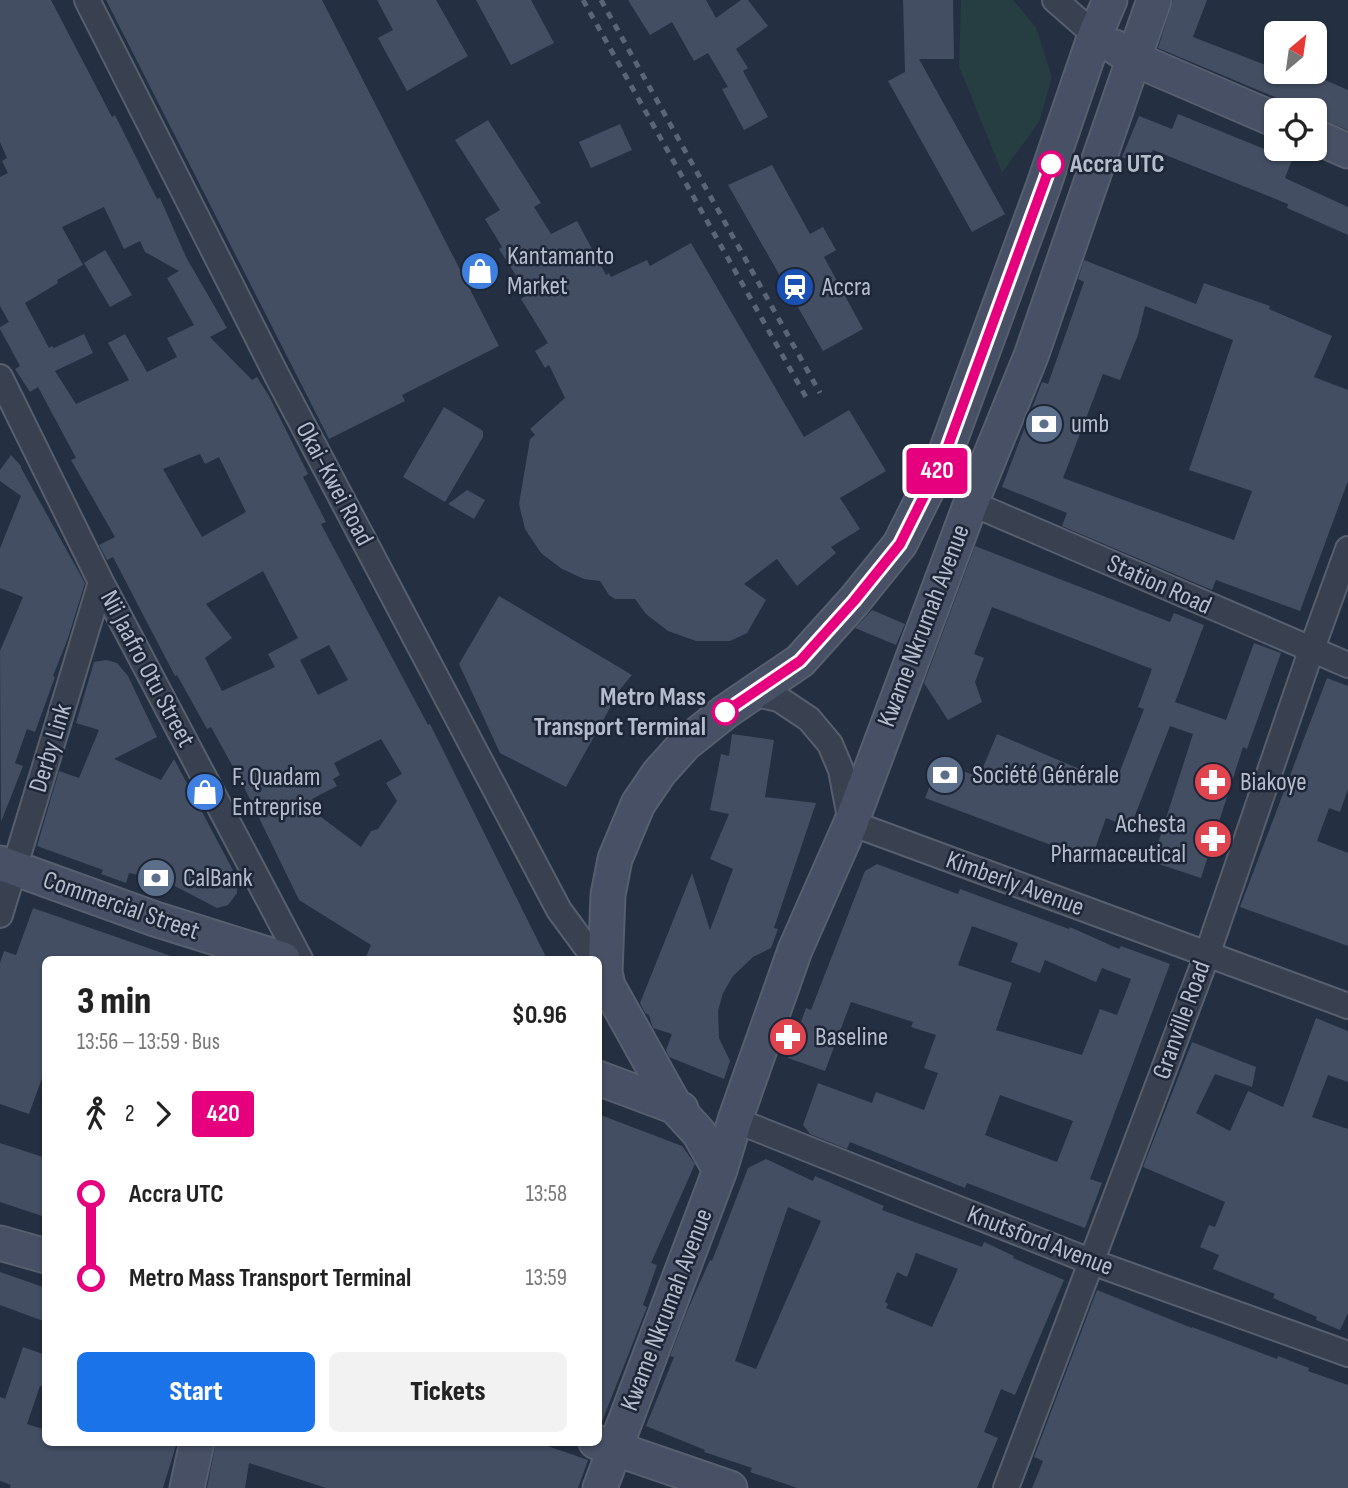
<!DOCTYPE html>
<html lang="en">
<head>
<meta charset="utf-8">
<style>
  body { margin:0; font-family:"Sofia Sans Condensed",sans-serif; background:#f2f2f2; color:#222; height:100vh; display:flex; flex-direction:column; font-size:26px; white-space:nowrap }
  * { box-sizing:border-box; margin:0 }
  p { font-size:23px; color:#767676 }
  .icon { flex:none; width:38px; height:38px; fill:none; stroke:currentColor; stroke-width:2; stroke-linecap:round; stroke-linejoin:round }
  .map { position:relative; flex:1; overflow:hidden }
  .drawer { position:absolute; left:42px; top:956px; width:560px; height:490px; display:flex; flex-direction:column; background:#fff; border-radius:10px; box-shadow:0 2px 5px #0004 }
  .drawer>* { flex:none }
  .badge { padding:0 14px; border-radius:5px; font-size:24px; line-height:46px }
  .needle { width:46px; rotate:29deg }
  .fabs { position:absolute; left:1264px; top:21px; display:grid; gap:14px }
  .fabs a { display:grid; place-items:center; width:63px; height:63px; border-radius:10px; background:#fff; box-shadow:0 2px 5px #0004; font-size:35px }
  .map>.badge { position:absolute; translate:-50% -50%; box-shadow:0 0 0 4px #fff }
  .legs { display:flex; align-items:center; gap:10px; height:77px; padding:0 35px; font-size:23px }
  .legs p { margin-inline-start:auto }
  .headline { display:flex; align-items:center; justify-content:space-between; height:119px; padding:0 35px }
  h1 { font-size:38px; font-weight:800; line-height:52px }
  .cta { display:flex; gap:14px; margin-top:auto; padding:14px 35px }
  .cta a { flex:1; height:80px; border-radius:10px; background:#1a73e8; color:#fff; font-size:28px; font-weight:800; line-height:80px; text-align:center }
  .cta a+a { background:#f2f2f2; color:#222 }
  ul { padding:0 35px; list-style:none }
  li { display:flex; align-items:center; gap:24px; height:84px; font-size:26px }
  li i { display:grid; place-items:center; width:10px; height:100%; margin:0 9px; background:currentColor }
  li i::after { content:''; width:18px; height:18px; margin:-9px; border:5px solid; border-radius:50%; background:#fff }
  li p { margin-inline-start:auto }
  li:first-child i { background:linear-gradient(#0000 50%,currentColor 0) }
  li:last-child i { background:linear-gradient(currentColor 50%,#0000 0) }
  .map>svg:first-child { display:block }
  .green { fill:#263d42 }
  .building { fill:#434e63; fill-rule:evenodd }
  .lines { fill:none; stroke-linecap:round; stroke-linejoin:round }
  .street-casing { stroke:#575f6e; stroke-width:28 }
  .secondary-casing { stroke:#575f6e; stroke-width:37 }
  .street { stroke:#394151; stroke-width:24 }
  .secondary { stroke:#475064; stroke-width:33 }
  .rail { stroke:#5b6578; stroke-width:5; stroke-dasharray:7 7; stroke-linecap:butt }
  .line-1-casing { stroke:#fff; stroke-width:16 }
  .line-1 { stroke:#e6007e; stroke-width:10 }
  .stop-1-dot { fill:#fff; stroke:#e6007e; stroke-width:3.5 }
  .labels { text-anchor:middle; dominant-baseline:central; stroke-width:5; stroke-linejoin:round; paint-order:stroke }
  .stop-label { font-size:26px; font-weight:bold; fill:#b5bccb; stroke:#1d2636; text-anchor:start }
  .poi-label { font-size:26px; fill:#b5bccb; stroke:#1d2636; text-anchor:start }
  .street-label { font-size:26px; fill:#b5bccb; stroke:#1d2636 }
</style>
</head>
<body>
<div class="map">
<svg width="1348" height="1488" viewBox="0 0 1348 1488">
  <rect width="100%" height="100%" fill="#242f41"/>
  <path class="green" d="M961,0H1013L1036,27L1052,77L1039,122L1002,173L959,66Z"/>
  <path class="building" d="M0,0H51L112,117L115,115L157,199L160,198L186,257L227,328L210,337L252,380L257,377L269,396L308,474L303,477L326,522L321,524L428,725L430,724L547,959H365L371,945L299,900L243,785L211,727L207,729L177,675L175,676L113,557L107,560L99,545L115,537L71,460L76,458L38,387L30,392L15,369L20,366L0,329V327L9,322L0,306V177L8,173L2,161L7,158L0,142ZM104,207L124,249L140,241L145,252L179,271L167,278L194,325L167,338L177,357L147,372L125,334L108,343L129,380L76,404L55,371L93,353L84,334L54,348L52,346L49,348L25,303L58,283L57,280L83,265L62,227ZM200,454L205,464L219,457L246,512L202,537L163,469ZM263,571L298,638L268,654L275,667L222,691L205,658L232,638L206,604ZM329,645L348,680L318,695L300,660ZM381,739L402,774L386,783L397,801L378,829L371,831L361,847L321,817L312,799L337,786L333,779L340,775L334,763Z
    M106,0H322L499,346L402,395L405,401L329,439Z
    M377,0H436L468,56L407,91L378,38L393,30Z
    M476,0H531L554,43L511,65Z
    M628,0H706L716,18L741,0H748L768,26L736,49L748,68L743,71L768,117L744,130L722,89L728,87L708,53L694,61L672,22L650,35Z
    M903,0H953L954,59H919L1005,214L972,232L888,81L905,72Z
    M1173,0H1207L1193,37L1276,69V72H1307L1348,90V130L1317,118L1318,114L1314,110H1308L1277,98L1158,48Z
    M1178,114L1292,160L1285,178L1348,207V235L1287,208L1288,204L1153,150L1146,167L1122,157L1139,116L1172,129Z
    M488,120L541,203L534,207L551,234L577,221L606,275L609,273L611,277L647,260L650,266L691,243L804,437L849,410L886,471L840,498L860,529L831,547L836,553L797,586L777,559L744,584L766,600L747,633L730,641H696L668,631L646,614L635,599H615L609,595L600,581L584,579L562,569L541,553L525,529L519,504L530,439L535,435L530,429L565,398L549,365L545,368L535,351L548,343L521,299L528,294L499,249L502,247L485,219L500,210L455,140Z
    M620,124L632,150L591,168L579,142Z
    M772,165L810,234L823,227L836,250L824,257L863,329L823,351L728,185Z
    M105,250L132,295L110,307L84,263Z
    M1084,260L1196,304L1204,283L1270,306L1269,309L1332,336L1314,377L1348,390V481L1300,611L1216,580L1212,590L1062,526L1067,513L1002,487L1042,382L1048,384L1084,282L1078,279ZM1145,306L1233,340L1189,470L1252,491L1234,540L1063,478L1103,374L1120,380L1138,335Z
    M444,407L483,431V437L445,502L403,477Z
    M11,455L21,466V468L85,583L68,638L53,676L55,677L35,732L27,729L15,763L23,766L1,822L0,651L23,597L0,588V548L21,496L0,481V470Z
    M467,490L485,500L474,519L448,504Z
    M975,546L1170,622L1174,613L1204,625L1175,702L1226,720L1254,643L1281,653L1247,749L1243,747L1201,878L1152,862L1193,734L1170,726L1130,828L1106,818L1091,860L925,798L939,762L979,777L997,734L1115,784L1144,709L1138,707L1152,669L992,607L974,654L984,658L975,682L982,702L948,720L924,683Z
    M499,596L632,675L621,688L566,787L500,753L459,664Z
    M872,610L905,624L896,645L855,628Z
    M106,660L117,663L128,676L157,737L114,759L161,780L174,759L236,876L237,893L228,905L217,908L165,881L129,873L126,883L101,874L103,870L37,846L59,771L79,778L99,730L76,723L94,662Z
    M1327,678L1348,686V789L1340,812L1329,808L1317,841L1348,853V946L1240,907Z
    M732,734L774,740L765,797L816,803L774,928L778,929L771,948L753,957L733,976L723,993L718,1011L719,1038L730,1061L724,1079L669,1057L666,1050L672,1034L653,1028L649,1015L645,1013L640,1003L692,873L710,930L733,869L710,859L729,814L710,810L721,754L729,756Z
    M877,864L958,894L960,889L1069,929L1070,927L1119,949L1121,946L1170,964L1090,1179L1102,1183L1085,1228L967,1183L965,1188L850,1142L847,1149L810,1134L803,1125L818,1083L872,1103L876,1092L924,1110L938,1073L924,1068L936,1035L911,1027L913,1022L851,1002L825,1071L788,1058L806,1008L811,1010L865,871ZM972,926L1018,943L1011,962L1040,973L1045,960L1096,982L1102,968L1131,979L1117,1015L1100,1009L1082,1055L996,1030L1012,983L958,965ZM1000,1095L1073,1121L1057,1162L985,1135Z
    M33,908L171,956L170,959H46V1067L29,1114L0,1104V963L4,951L16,955Z
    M1316,1018L1348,1031V1082L1328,1075L1312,1117L1348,1129V1313L1340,1330L1316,1320L1317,1317L1273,1298L1275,1294L1213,1269L1219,1255L1200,1247L1209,1225L1215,1227L1225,1202L1143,1167L1192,1042L1256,1067L1252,1087L1215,1074L1196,1113L1230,1131L1248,1091L1283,1107Z
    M598,1114L682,1146L695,1164L651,1263L657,1265L643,1305L647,1307L601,1424L598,1423Z
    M0,1143L46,1158V1206L42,1216L0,1202Z
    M766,1159L813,1181L815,1176L884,1206L882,1210L982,1247L984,1242L1014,1256L1013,1258L1064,1280L1015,1395L1001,1389L984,1432L998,1438L977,1488H797L750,1472L752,1468L704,1452L705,1450L646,1426L674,1357L670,1356L688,1309L710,1260L712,1261L748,1168ZM788,1207L821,1221L756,1369L735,1361ZM916,1253L958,1269L932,1327L886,1308L888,1304L885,1302L897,1272L907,1277Z
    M0,1272L46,1288V1322L0,1305Z
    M1097,1290L1192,1328V1327L1277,1359L1278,1356L1309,1368L1308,1371L1348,1385V1488H1032L1043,1461L1034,1457Z
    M23,1347L46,1355V1388L40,1386L27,1424L46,1430V1442H177L163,1488H10L11,1485L0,1481V1397L5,1399Z
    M216,1442H536L588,1460L578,1488H326L249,1463L245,1488H207Z"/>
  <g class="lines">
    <defs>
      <path id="street" d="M87,0L277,376L559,910L595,959
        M1055,0L1095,35
        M0,377L101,582L300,959
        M971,503L1348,665
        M751,693L779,699L809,719L830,744L841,770L851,823L1348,1006
        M0,915L101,582
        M735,1120L1092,1262L1348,1354
        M1006,1488L1207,955L1311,651L1348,549"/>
      <path id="secondary" d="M1115,47L1132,58L1276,120
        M1314,136L1348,151
        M0,863L155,919L283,959
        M598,1078L681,1109
        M720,1170L699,1133L676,1108L608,986L605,972L608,895L615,859L638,804L659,773L685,744L725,712L800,661L854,601L900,544L945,454L1042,190L1095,35L1110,0
        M0,1243L46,1256
        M596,1442L730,1488
        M187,1488L197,1442
        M600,1488L720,1170L735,1120L795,950L851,823L971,503L1031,356L1154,0"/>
    </defs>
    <use href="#street" class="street-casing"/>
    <use href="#secondary" class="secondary-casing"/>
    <use href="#street" class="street"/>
    <use href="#secondary" class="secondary"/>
    <path class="rail" d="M583,0L807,399
      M601,0L820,393"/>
  </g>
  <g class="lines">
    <defs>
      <path id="line-1" d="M725,712L800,661L854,601L900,544L945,454L1051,164"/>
    </defs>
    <use href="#line-1" class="line-1-casing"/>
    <use href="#line-1" class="line-1"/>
  </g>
  <defs>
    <symbol id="shop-disc" viewBox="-11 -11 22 22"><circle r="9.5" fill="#3f7fe0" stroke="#1d2636"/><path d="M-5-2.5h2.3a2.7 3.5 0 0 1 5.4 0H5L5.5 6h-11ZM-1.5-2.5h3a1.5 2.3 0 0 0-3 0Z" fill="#fff"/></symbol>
    <symbol id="station-disc" viewBox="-11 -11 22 22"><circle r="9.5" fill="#1a4fb4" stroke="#1d2636"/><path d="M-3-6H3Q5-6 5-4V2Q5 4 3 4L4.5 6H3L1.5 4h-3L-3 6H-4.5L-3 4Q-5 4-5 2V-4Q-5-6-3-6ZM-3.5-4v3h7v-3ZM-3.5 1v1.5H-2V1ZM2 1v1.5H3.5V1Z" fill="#fff"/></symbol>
    <symbol id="bank-disc" viewBox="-11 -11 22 22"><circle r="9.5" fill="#5c6f8a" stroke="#1d2636"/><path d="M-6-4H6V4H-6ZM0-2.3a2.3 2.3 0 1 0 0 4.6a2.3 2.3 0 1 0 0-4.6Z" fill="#fff"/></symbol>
    <symbol id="pharmacy-disc" viewBox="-11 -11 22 22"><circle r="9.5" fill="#e0444e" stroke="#1d2636"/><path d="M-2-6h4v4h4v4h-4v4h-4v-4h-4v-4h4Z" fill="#fff"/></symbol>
  </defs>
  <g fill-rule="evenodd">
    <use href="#shop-disc" x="458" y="249" width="44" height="44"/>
    <use href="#station-disc" x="773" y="265" width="44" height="44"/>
    <use href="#bank-disc" x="1022" y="402" width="44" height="44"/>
    <use href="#bank-disc" x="923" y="753" width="44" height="44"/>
    <use href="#pharmacy-disc" x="1191" y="760" width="44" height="44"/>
    <use href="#shop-disc" x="183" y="770" width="44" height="44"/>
    <use href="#pharmacy-disc" x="1191" y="817" width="44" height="44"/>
    <use href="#bank-disc" x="134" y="856" width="44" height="44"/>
    <use href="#pharmacy-disc" x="766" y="1015" width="44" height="44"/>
  </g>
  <g class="stop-1-dot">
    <circle cx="1051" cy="164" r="12"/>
    <circle cx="725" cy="712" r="12"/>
  </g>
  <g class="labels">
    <g class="stop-label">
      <text x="1070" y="164">Accra UTC</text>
      <text x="706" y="697" text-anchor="end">Metro Mass<tspan x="706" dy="30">Transport Terminal</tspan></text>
    </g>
    <g class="poi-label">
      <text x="507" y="256">Kantamanto<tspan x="507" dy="30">Market</tspan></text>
      <text x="822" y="287">Accra</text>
      <text x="1071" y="424">umb</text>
      <text x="972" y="775">Société Générale</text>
      <text x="232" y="777">F. Quadam<tspan x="232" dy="30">Entreprise</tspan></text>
      <text x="1240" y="782">Biakoye</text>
      <text x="1186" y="824" text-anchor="end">Achesta<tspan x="1186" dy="30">Pharmaceutical</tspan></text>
      <text x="183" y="878">CalBank</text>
      <text x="815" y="1037">Baseline</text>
    </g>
    <g class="street-label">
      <text transform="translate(334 484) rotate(62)">Okai-Kwei Road</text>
      <text transform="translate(1159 585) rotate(24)">Station Road</text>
      <text transform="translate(924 626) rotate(-69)">Kwame Nkrumah Avenue</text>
      <text transform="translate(147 669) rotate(62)">Nii Jaafro Otu Street</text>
      <text transform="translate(51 748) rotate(-73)">Derby Link</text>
      <text transform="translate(1015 884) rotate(20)">Kimberly Avenue</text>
      <text transform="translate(121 906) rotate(19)">Commercial Street</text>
      <text transform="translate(1182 1020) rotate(-70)">Granville Road</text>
      <text transform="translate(1040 1241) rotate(21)">Knutsford Avenue</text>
      <text transform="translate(667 1310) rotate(-69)">Kwame Nkrumah Avenue</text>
    </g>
  </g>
</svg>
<div class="fabs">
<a><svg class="needle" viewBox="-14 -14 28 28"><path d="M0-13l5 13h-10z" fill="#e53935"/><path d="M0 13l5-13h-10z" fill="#767676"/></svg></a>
<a><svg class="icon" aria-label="locate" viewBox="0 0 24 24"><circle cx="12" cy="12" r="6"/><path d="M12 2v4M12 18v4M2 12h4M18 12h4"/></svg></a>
</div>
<b class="badge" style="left:937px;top:471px;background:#e6007e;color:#fff">420</b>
<section class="drawer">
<div class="headline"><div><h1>3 min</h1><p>13:56 – 13:59 · Bus</p></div><b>$0.96</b></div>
<div class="legs"><svg class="icon" aria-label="walk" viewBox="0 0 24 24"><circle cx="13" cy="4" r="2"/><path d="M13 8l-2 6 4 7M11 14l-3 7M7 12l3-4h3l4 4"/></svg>2<svg class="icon" aria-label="forward" viewBox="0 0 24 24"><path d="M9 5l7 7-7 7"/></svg><b class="badge" style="background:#e6007e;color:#fff">420</b></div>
<ul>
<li><i style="color:#e6007e"></i><b>Accra UTC</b><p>13:58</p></li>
<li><i style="color:#e6007e"></i><b>Metro Mass Transport Terminal</b><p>13:59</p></li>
</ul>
<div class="cta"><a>Start</a><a>Tickets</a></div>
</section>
</div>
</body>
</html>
